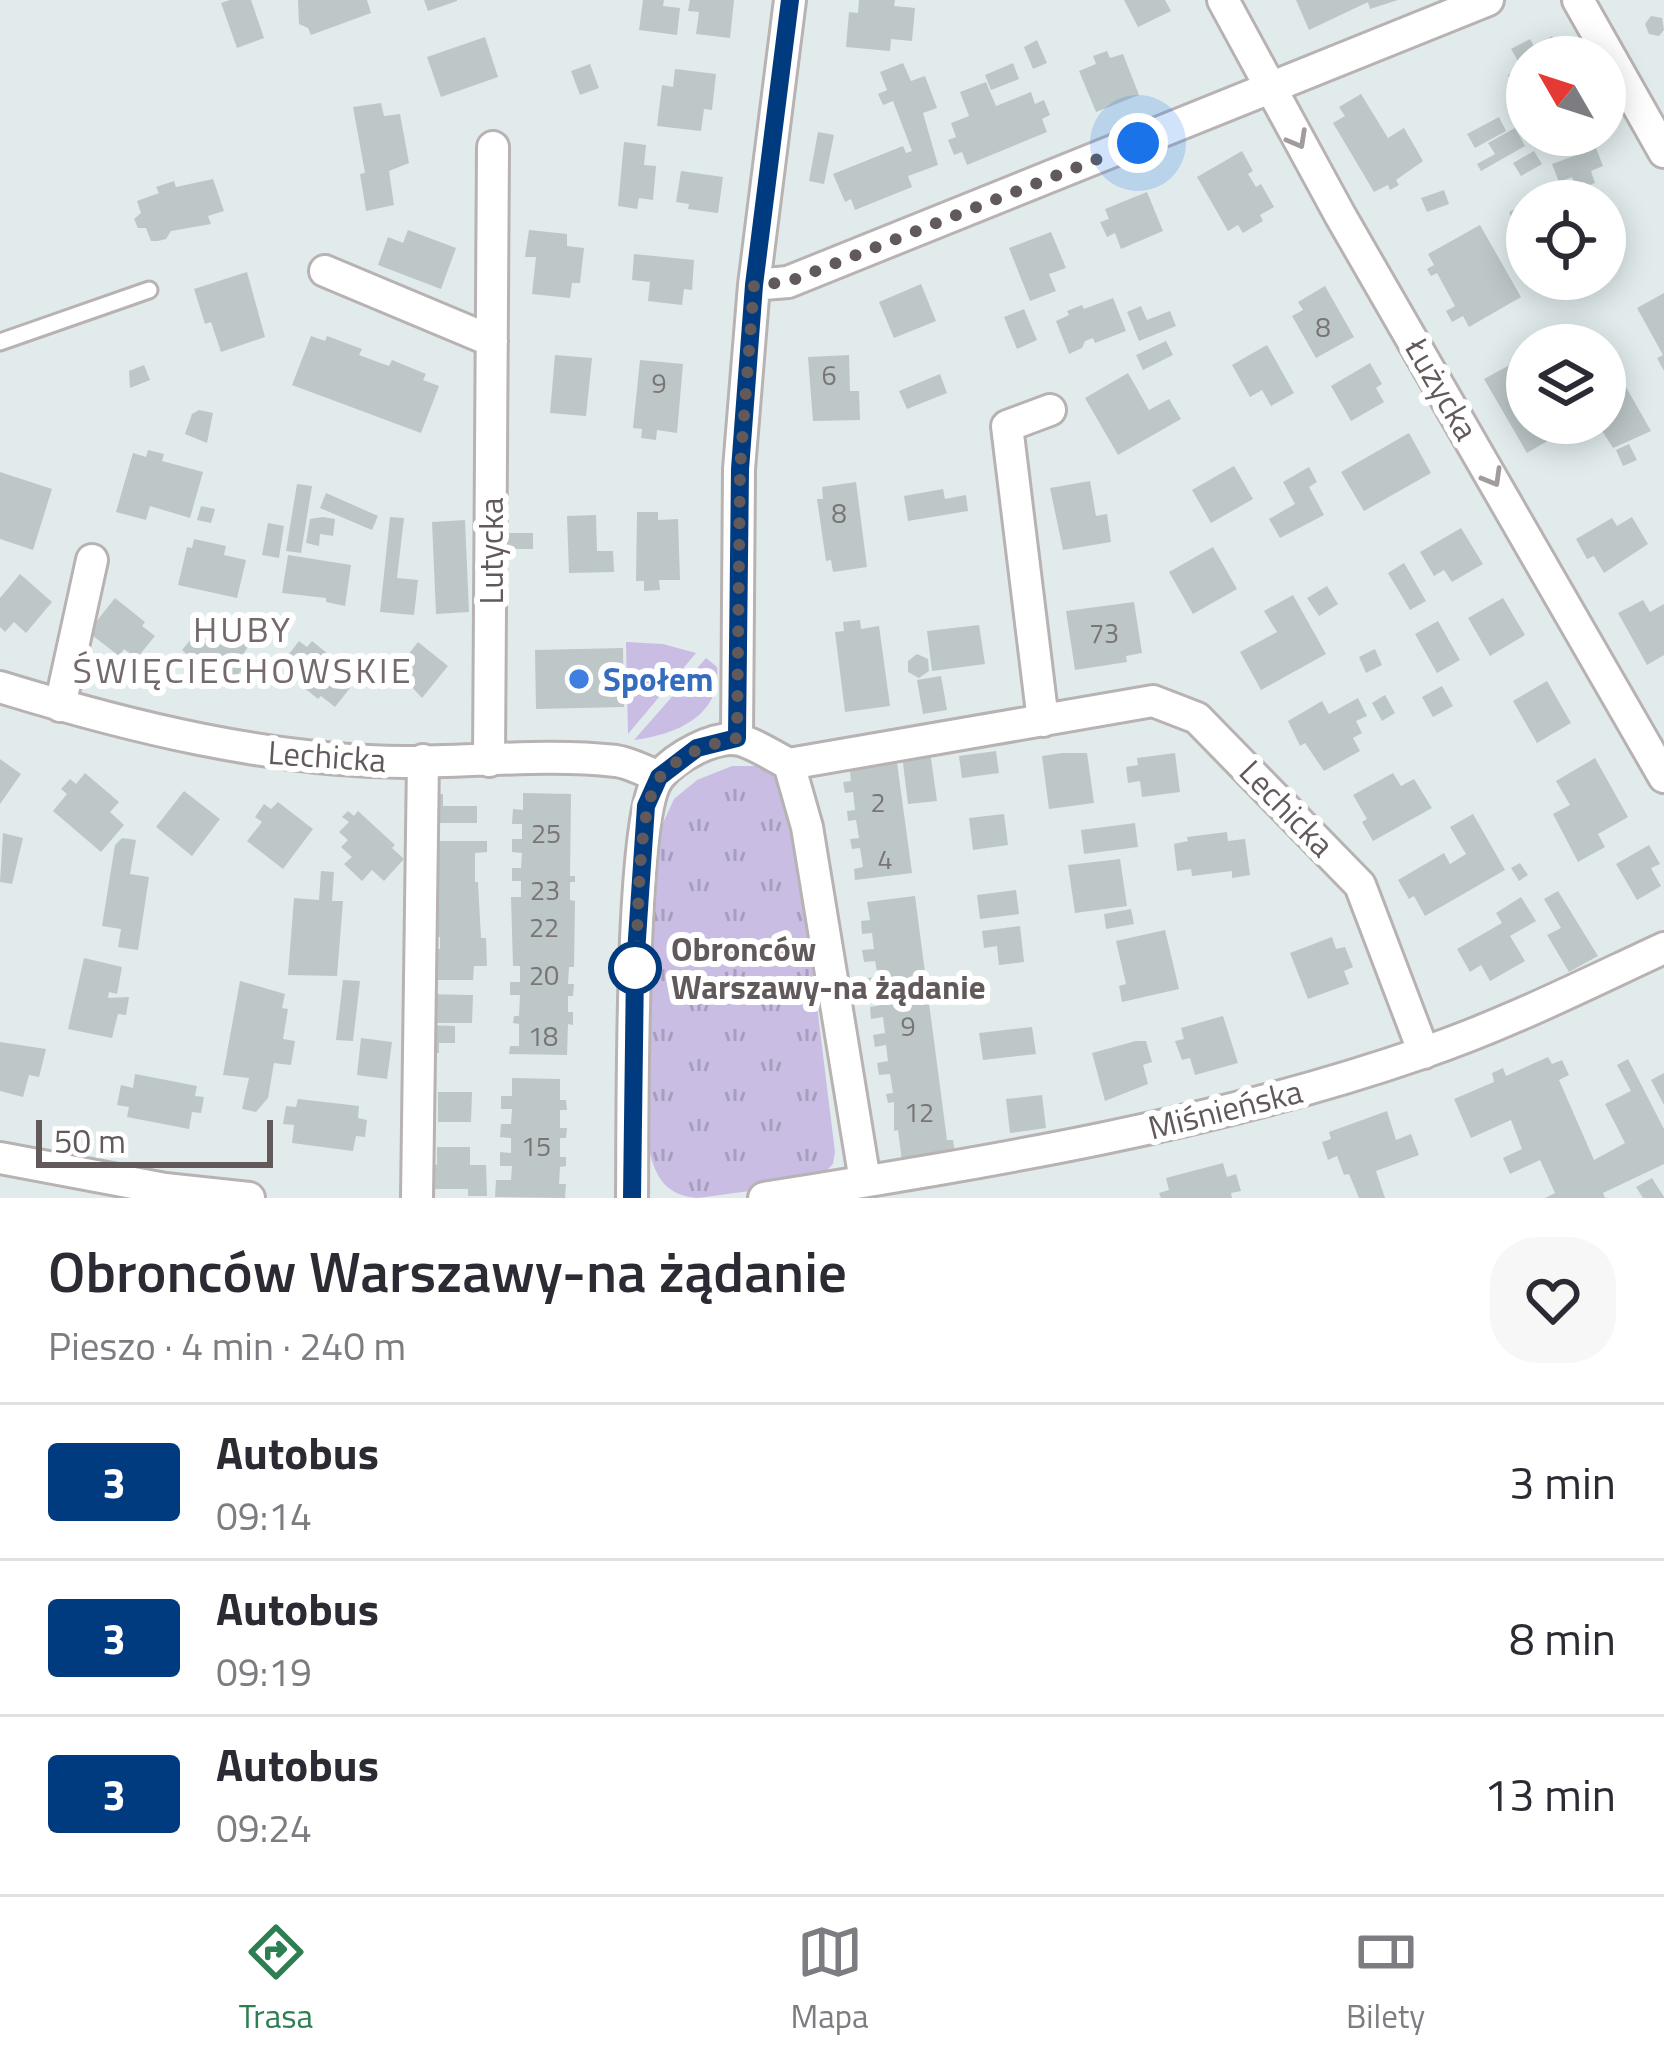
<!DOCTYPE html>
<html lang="pl">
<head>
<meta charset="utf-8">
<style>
  body { margin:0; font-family:"Titillium Web",sans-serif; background:#f7f7f7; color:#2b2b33; height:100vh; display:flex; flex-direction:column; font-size:45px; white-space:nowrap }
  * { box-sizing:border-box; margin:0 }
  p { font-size:39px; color:#7c7c81 }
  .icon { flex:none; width:66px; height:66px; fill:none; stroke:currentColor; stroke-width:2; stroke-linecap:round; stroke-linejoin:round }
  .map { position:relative; height:1198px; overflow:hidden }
  .sheet { display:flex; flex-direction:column; background:#fff; flex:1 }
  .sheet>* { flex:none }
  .badge { padding:0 24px; border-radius:9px; font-size:42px; line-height:78px }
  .needle { width:78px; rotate:309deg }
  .buttons { position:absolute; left:1506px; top:36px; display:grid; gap:24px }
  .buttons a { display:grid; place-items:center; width:120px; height:120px; border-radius:50%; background:#fff; box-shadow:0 6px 30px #0003; font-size:60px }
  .scale { position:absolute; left:36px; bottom:30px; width:237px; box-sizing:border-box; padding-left:12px; border:6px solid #62595b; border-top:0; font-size:33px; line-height:42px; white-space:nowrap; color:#62595b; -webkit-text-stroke:9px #fff; paint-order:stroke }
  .you { position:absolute; width:60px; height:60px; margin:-30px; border:9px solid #fff; border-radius:50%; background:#1a73e8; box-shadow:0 0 0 18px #1a73e833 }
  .map>.badge { position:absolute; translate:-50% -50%; box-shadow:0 0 0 6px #fff }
  .round { display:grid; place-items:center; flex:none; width:126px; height:126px; border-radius:48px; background:#f7f7f7 }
  .overview { display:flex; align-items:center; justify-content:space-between; height:204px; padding:0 48px }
  h1 { font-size:57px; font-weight:600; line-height:90px }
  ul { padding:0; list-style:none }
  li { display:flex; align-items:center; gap:36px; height:156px; padding:0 48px; border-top:3px solid #e1e1e2 }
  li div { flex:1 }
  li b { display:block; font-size:45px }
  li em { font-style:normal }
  li .badge { min-width:132px; font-weight:700; text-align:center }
  .menu { display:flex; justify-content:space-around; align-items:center; height:168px; border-top:3px solid #e1e1e2; background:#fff; font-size:33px; color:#7c7c81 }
  .menu a { display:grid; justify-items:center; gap:6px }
  .menu .on { color:#2d7e50 }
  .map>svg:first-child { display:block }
  .grass { fill:#c9bde4 }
  .park { fill:url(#park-tufts) }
  .building { fill:#bdc7c7 }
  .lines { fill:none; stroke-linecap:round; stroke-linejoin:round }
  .lane-casing { stroke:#b8b2b2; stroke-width:21 }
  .street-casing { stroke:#b8b2b2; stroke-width:36 }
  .lane { stroke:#fff; stroke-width:15 }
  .street { stroke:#fff; stroke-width:30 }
  .oneway { stroke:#a19b9d }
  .line-casing { stroke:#fff; stroke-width:27 }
  .line { stroke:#003b80; stroke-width:18 }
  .walk { stroke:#62595b; stroke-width:12; stroke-dasharray:0 21.6 }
  .shop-dot { fill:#3f7fe0; stroke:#fff; stroke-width:4.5 }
  .stop-dot { fill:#fff; stroke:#003b80; stroke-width:6 }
  .labels { text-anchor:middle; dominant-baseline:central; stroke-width:12; stroke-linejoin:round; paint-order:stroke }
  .number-label { font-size:27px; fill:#797476 }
  .street-label { font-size:33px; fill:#62595b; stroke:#fff }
  .shop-label { font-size:33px; font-weight:bold; fill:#366cbe; stroke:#fff; text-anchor:start }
  .stop-label { font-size:33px; font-weight:bold; fill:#62595b; stroke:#fff; text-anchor:start }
  .neighbourhood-label { font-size:36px; letter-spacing:3px; fill:#746a6c; stroke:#fff }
</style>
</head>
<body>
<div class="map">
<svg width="1664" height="1198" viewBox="0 0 1664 1198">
  <defs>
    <pattern id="park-tufts" width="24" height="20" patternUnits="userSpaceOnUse" patternTransform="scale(3)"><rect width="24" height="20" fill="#c9bde4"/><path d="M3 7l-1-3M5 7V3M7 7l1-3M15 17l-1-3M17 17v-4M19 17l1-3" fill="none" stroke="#a79dbc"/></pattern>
  </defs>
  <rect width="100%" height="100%" fill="#e1ebec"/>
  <path class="grass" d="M626,642L663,644L696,653L628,734Z
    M706,658L717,667C722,716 675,735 634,740Z"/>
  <path class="park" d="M732,766H760L781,779L798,852L835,1152L833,1164L815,1182L698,1198C667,1196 656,1179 649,1150L653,886L658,834L674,799L697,780Z"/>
  <path class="building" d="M230,0H251L264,38L237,48L221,3Z
    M298,0H367L371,13L311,35L308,28L299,24Z
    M424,0H457V1L428,11Z
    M643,0H664L663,6L680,8L677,35L639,30Z
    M690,0H734L730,38L696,34L699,12L688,11Z
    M859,0H895L894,6L915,8L912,41L891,39L890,51L846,47L849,12L858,13Z
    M1124,0H1165L1171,11L1138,27Z
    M1296,0H1398L1370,9L1368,2L1309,30Z
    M1651,16L1662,18L1664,30L1659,36L1649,34L1645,24Z
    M1552,36L1564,57H1527V122L1510,92L1515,89L1508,75L1522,68L1511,49L1530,39L1534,46Z
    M485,37L498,77L441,97L427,57Z
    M1037,40L1047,63L1033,69L1024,47Z
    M1107,51L1110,58L1123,54L1139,95L1096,112L1079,71L1096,64L1093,56Z
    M903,63L911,81L925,76L937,108L923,113L938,165L908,176L912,187L855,210L851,199L845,202L833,174L903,146L906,153L912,151L893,101L883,105L878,94L887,90L880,72Z
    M1013,63L1019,79L991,90L985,75Z
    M590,64L599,88L580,95L571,71Z
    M675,69L716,74L712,110L704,109L701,131L657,126L662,85L673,87Z
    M986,82L996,106L1031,92L1035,104L1044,100L1050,115L1042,119L1047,132L967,165L962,152L954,155L948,140L956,137L951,123L969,116L960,92Z
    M1361,94L1388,138L1404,128L1423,161L1396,180L1399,185L1390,190L1388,185L1374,192L1333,123L1345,116L1339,107Z
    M381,103L384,116L400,114L409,163L389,171L394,205L366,211L360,174L365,173L353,107Z
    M1499,117L1506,131L1475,148L1467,134Z
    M1515,128L1525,146L1481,171L1477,164L1495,154L1488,143Z
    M818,132L834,135L824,184L809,181Z
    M624,142L646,145L644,165L656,166L653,200L639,198L637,209L618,206Z
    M1596,148L1603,166L1591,171L1595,183L1576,190L1572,177L1559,182L1552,164Z
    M1242,151L1253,171L1248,174L1256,187L1261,184L1274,207L1260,215L1263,221L1243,233L1238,225L1228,231L1197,177Z
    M1534,151L1542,164L1521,176L1513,163Z
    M681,171L723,177L718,213L688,209L689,204L676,202Z
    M213,179L224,211L208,216L211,224L171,231L166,239L158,241H151L146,228H138L134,219L141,213L137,201L159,193L156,187L174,181L176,187Z
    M1444,190L1449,204L1427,212L1421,198Z
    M1147,192L1163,231L1121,249L1115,233L1107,237L1100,222L1109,219L1105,209Z
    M1519,207L1527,222V251L1509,212Z
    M1480,225L1521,297L1469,327L1463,316L1452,322L1446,311L1455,306L1437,273L1431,276L1427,269L1434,265L1428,254Z
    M408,230L456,248L441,289L378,265L388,237L403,243Z
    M529,230L567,234V246L584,248L580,283H572L570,298L532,294L536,257H525Z
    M1051,232L1066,268L1049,274L1056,291L1030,301L1009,248Z
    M634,254L694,260L692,290L684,289L682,305L648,301L650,282L632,280Z
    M247,272L265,337L221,352L211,322L205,324L194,289Z
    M1563,279H1597L1572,294Z
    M921,284L936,321L894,338L879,302Z
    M1325,286L1354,337L1316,358L1292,316L1303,310L1298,302Z
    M1664,293V371L1657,358L1663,355L1637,308Z
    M1113,298L1126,331L1095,343L1093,338L1085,341L1082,348L1069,354L1056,321L1069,315L1067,311L1082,305L1084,309Z
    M1141,306L1147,320L1170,311L1176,326L1139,341L1127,312Z
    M1024,309L1037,340L1017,349L1004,317Z
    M311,336L325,341L327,336L362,349L359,355L375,361L389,366L392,360L426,374L423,380L439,386L421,433L292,385Z
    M1166,341L1173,355L1143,370L1136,355Z
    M1267,345L1294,393L1271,406L1262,390L1250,397L1232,365Z
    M555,355L592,358L586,416L550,413Z
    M849,355L850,391H859L860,420L813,421L808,357Z
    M640,360L683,364L677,433L657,430L656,440L641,438L642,429L633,428Z
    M1519,360L1527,374V423H1555L1561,433L1527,453L1484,379Z
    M1370,363L1382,384L1376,388L1384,402L1351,421L1331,386Z
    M144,365L150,380L130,388L129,371Z
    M1128,373L1149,410L1169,399L1181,419L1118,455L1085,398Z
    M940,374L947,393L907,409L899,391Z
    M1626,387L1651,431L1613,448L1597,423H1605V400Z
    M199,410L213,413L207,443L185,434L192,414Z
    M1409,433L1431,473L1364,511L1341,472Z
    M1629,444L1637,460L1623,466L1616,450Z
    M148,450L164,454L162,461L203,472L190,518L150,506L146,520L116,512L133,453L146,457Z
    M1234,466L1253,499L1211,523L1192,490Z
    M1309,467L1317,482L1309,487L1324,515L1280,538L1269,519L1295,504L1283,482Z
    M0,472L52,489L33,550L0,539Z
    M1090,481L1096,516L1107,514L1111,542L1063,550L1050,488Z
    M856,482L867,567L833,572L831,560L826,561L817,499H823L822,487Z
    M297,484L312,486L301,553L286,551Z
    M943,489L945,499L966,495L968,511L908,521L904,496Z
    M326,493L378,516L372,530L320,508Z
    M201,506L215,509L211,523L197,520Z
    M637,512H658V520L678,519L680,580H659L660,590L644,591V581H636Z
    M596,515L597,551H613L614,572L569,573L567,516Z
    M323,517L335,519L333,536L320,534L319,546L306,543L310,519Z
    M390,517L404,518L397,578L418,580L414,615L380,612Z
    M1632,517L1648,544L1604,573L1594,556L1587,559L1576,539L1612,518L1617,526Z
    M465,520L469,612L436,614L432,522Z
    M268,523L284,526L279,558L262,555Z
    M1461,528L1483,564L1452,582L1444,570L1434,576L1420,552Z
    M508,533H533V549H508Z
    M194,539L226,546L224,555L246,560L237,598L178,585L187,547L192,548Z
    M1213,547L1237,589L1193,614L1169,572Z
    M288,555L351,565L345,606L326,602V598L282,593Z
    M1404,563L1426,601L1410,610L1388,573Z
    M20,574L52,602L26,633L14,622L5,632L0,627V598Z
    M1327,586L1338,604L1319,616L1307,598Z
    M1293,595L1326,654L1261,690L1240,652L1277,632L1264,611Z
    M115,598L145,622L142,626L155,636L137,658L124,649L119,656L88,632Z
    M1503,598L1525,635L1490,656L1468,618Z
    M1643,600L1650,612L1664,604V655L1647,665L1618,613Z
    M1134,602L1142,653L1126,656L1127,662L1075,670L1066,611Z
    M210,616L248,647L241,657L248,662L229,686L206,670L201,676L188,666L194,660L182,650Z
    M860,620L861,629L879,626L890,706L845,712L835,632L844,631L843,622Z
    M1438,621L1460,660L1437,673L1415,634Z
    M979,625L985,664L932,671L927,631Z
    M299,641L307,647L312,641L358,678L335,707L321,696L318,699L286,673L296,660L289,654Z
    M418,642L448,666L422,698L396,670Z
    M623,648L624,707L536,709L535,650Z
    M1375,649L1382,665L1366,673L1359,657Z
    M917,654L928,659L929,671L919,678L908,672V661Z
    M941,676L947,710L923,714L917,680Z
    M1547,681L1571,723L1537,743L1513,701Z
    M1442,686L1453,706L1433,717L1422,697Z
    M1385,695L1395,713L1382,721L1372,703Z
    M1358,698L1367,716L1356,721L1362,733L1353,738L1360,751L1324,771L1305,743L1300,746L1288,721L1322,701L1329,714Z
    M930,751L937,801L908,804L902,755Z
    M996,751L999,773L962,778L959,756Z
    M1062,753H1087L1094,803L1049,809L1042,756Z
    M1175,753L1180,792L1142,797L1140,781L1128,783L1126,767L1138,765L1137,758Z
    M896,755L912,873L855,880L854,869L863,867L860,848L852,849L850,839L859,838L856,820L848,821L847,811L855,810L853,792L845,793L843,782L851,781L849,761Z
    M1595,758L1628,817L1598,834L1605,847L1578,862L1553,814L1570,805L1556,781Z
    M0,759L21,774L0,804Z
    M85,773L119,802L110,812L124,825L101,852L53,811L67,794L61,789L70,779L76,784Z
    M1393,773L1401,786L1414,779L1432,808L1373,841L1362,822L1367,819L1353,795Z
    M184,791L220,819L192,856L156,827Z
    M523,793L571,794L570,876H575V882H570V900L575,901L574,967H569L568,984H574L573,996H568V1012H573V1025L568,1024L567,1055L509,1054L510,1046H519V1024L513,1023L514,1016H519L520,995H510V982H520V966H513L511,897H521V881H512V868H521L522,853L512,852V839H522V824H512L513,809L523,810Z
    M427,794H443V806H477V823H427Z
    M278,802L313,829L283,869L247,841L262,822L255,817L264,804L271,809Z
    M348,811L354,816L358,811L395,845L392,848L404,859L384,881L372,870L362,881L344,864L352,857L341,847L348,840L339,832L349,822L342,817Z
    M1004,814L1008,845L973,850L969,818Z
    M1473,814L1505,870L1425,916L1414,896L1409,899L1398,880L1444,853L1450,864L1466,854L1450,827Z
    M1135,823L1138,847L1084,854L1081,830Z
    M1227,832L1228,841L1245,839L1250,875L1232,878V871L1192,876L1191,869L1177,871L1174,844L1188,841L1187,837Z
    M3,833L23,838L12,884L0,882Z
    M122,838L136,840L130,874L149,877L138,950L118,947L121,929L102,926L115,845Z
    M437,841H487V852L475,853V882H478L481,938H486L487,966H474L473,980H424L430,949H440V937H424L425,852H437Z
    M1649,845L1660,864L1651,868L1661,886L1637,900L1616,864Z
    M1120,859L1127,906L1075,913L1068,865Z
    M1520,863L1528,875L1519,881L1511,868Z
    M321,871L334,872L332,901H343L337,976L288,975L294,898L319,900Z
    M1016,890L1019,914L980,919L977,895Z
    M1558,891L1598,956L1569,972L1547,935L1561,928L1544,899Z
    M915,896L947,1140H953L955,1154L902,1161L898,1130L894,1131V1102L888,1103L886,1094L893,1093L890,1074L879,1075L877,1063L888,1061L886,1045L875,1047L873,1035L885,1033L883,1017L871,1019L870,1007L881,1005L879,989L868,991L866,978L878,977L875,961L864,962L862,950L874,949L872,933L862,934L861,921L870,920L867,902Z
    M1521,897L1536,921L1510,936L1525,961L1490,981L1481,965L1470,972L1457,949L1502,923L1496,913Z
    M1131,909L1134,924L1106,929L1104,914Z
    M1020,926L1024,962L999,965L997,946L984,948L982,931Z
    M1165,930L1179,989L1122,1002L1119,986L1126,984L1116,941Z
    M1332,937L1336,949L1345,947L1353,967L1344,971L1349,984L1308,999L1290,953Z
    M84,958L122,967L117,994L109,992L108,998L129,997L126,1015L118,1014L112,1038L68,1029Z
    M343,980L360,981L353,1041L336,1040Z
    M240,981L285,994L282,1008L288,1009L283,1039L295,1041L291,1065L274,1063L268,1098L256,1112L242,1109L249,1078L223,1075Z
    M424,994L473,995L472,1023H423Z
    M1223,1016L1238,1063L1195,1075L1190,1058L1182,1060L1175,1041L1184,1039L1181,1028Z
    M425,1025L455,1026V1043H439V1053H424Z
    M1032,1027L1036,1054L983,1060L979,1033Z
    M361,1038L392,1042L387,1079L357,1075Z
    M1136,1041H1146L1152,1062L1143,1065L1148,1084L1105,1101L1092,1053Z
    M0,1042L46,1049L39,1077L29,1075L23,1097L0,1091Z
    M1548,1057L1552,1064L1562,1060L1569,1075L1559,1080L1594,1160L1625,1143L1605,1104L1631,1091L1617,1065L1628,1059L1664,1129V1164L1603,1193L1605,1198H1545L1555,1193L1540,1160L1510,1174L1503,1158L1522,1149L1511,1120L1471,1138L1454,1099L1494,1082L1492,1073L1503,1068L1506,1076Z
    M1664,1073V1105L1651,1080Z
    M135,1074L197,1086L195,1096L204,1097L201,1113L192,1112L189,1129L127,1117L129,1107L117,1105L121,1085L133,1088Z
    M512,1078L560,1079V1100H566L567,1110H560V1128H567L566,1138H560V1157H566V1166L560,1167L559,1184H566L565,1198L495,1197L496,1180H511L512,1166H500V1152L511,1153V1138L500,1137L501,1124H511L512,1109H501V1096H512Z
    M438,1092H472L471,1122H438Z
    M1042,1095L1046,1128L1010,1133L1006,1099Z
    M298,1099L359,1106L358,1118L367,1120L365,1137L356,1136L353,1151L292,1143L294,1125L283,1124L286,1106L296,1107Z
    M1387,1111L1396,1140L1411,1134L1419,1155L1376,1171L1385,1198H1359L1349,1174L1344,1175L1337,1156L1328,1160L1322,1142L1331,1139L1329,1132Z
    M437,1147H470V1165H486L487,1196H468V1189H423V1164L437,1165Z
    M1223,1163L1227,1177L1236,1174L1241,1191L1231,1193L1232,1198H1161L1159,1193L1169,1190L1166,1178Z
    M1652,1178L1664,1197V1198H1643L1636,1187Z"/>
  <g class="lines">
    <defs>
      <path id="lane" d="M0,342L149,290"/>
      <path id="street" d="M1223,0L1340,215L1664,777
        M1578,0L1664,152
        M325,271L492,341
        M754,285L788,282L1488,0
        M0,687C130,727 268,761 405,762C475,762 547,753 616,761C630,763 645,771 659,777
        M60,706L92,560
        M1043,721L1007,426L1050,410
        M737,738L739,469L754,285L790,0
        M489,761L493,147
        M789,764L1153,701L1197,718L1360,885L1424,1053
        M0,1158L165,1189L249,1198
        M417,1198L423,760
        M632,1198C633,1131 629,815 659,777C674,758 715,734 740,740C756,744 774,757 789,764L807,827L865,1181
        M764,1198C986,1162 1208,1127 1422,1053C1505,1025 1584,985 1664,948"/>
    </defs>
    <use href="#lane" class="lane-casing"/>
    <use href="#street" class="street-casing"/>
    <use href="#lane" class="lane"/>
    <use href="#street" class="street"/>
  </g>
  <defs><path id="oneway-chevron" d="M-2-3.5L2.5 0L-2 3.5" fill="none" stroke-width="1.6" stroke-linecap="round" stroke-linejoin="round" transform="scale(3)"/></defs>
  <g class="oneway">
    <use href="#oneway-chevron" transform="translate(1298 140) rotate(61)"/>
    <use href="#oneway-chevron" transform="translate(1493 478) rotate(60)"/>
  </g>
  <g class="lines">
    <defs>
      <path id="line" d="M632,1198L635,968L646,806L659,777L697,748L737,738L740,469L754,285L790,0"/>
    </defs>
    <use href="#line" class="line-casing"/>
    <use href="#line" class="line"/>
    <path class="walk" d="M635,968C640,927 635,802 662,775C683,752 708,745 737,738L740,469L754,285L788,282L1138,143"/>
  </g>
  <circle class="shop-dot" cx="579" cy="679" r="12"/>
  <circle class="stop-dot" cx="635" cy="968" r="24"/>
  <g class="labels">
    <g class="number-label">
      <text x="1323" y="326">8</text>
      <text x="829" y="374">6</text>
      <text x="659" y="382">9</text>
      <text x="839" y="512">8</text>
      <text x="1104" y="632">73</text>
      <text x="878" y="801">2</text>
      <text x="546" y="832">25</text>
      <text x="885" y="858">4</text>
      <text x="545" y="889">23</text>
      <text x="544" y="926">22</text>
      <text x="544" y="974">20</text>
      <text x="908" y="1025">9</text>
      <text x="543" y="1035">18</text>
      <text x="919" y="1111">12</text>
      <text x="536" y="1145">15</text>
    </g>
    <g class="street-label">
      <text transform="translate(1442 389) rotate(60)">Łużycka</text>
      <text transform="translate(491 551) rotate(-90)">Lutycka</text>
      <text transform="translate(327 756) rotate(4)">Lechicka</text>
      <text transform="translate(1287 808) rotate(46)">Lechicka</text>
      <text transform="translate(1225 1109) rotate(-14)">Miśnieńska</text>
    </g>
    <g class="shop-label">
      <text x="603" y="679">Społem</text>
    </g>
    <g class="stop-label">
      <text x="671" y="949">Obronców<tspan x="671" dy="38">Warszawy-na żądanie</tspan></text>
    </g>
    <g class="neighbourhood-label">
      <text x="243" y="628">HUBY<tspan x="243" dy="41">ŚWIĘCIECHOWSKIE</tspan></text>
    </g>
  </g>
</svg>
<div class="buttons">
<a><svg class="needle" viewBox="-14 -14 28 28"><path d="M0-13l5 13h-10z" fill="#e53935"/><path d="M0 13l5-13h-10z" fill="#7c7c81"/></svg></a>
<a><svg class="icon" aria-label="locate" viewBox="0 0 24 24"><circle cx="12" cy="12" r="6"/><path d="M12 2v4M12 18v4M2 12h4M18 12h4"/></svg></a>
<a><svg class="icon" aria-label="layers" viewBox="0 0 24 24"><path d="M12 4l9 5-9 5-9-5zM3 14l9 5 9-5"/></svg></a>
</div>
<div class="scale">50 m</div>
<div class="you" style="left:1138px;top:143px"></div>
</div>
<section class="sheet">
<div class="overview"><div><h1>Obronców Warszawy-na żądanie</h1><p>Pieszo · 4 min · 240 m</p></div><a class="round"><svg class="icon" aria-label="heart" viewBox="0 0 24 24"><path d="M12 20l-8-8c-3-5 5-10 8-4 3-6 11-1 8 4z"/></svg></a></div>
<ul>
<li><span class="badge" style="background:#003b80;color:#fff">3</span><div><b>Autobus</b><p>09:14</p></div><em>3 min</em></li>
<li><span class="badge" style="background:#003b80;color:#fff">3</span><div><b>Autobus</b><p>09:19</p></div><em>8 min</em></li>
<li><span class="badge" style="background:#003b80;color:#fff">3</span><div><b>Autobus</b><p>09:24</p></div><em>13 min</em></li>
</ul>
</section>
<nav class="menu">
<a class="on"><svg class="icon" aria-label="directions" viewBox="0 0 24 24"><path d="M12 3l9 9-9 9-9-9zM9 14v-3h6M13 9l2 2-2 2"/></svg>Trasa</a>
<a><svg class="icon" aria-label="map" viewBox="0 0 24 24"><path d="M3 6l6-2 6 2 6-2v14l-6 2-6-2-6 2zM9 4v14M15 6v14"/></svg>Mapa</a>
<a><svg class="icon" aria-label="tickets" viewBox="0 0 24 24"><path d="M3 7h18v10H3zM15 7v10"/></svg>Bilety</a>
</nav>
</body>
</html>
